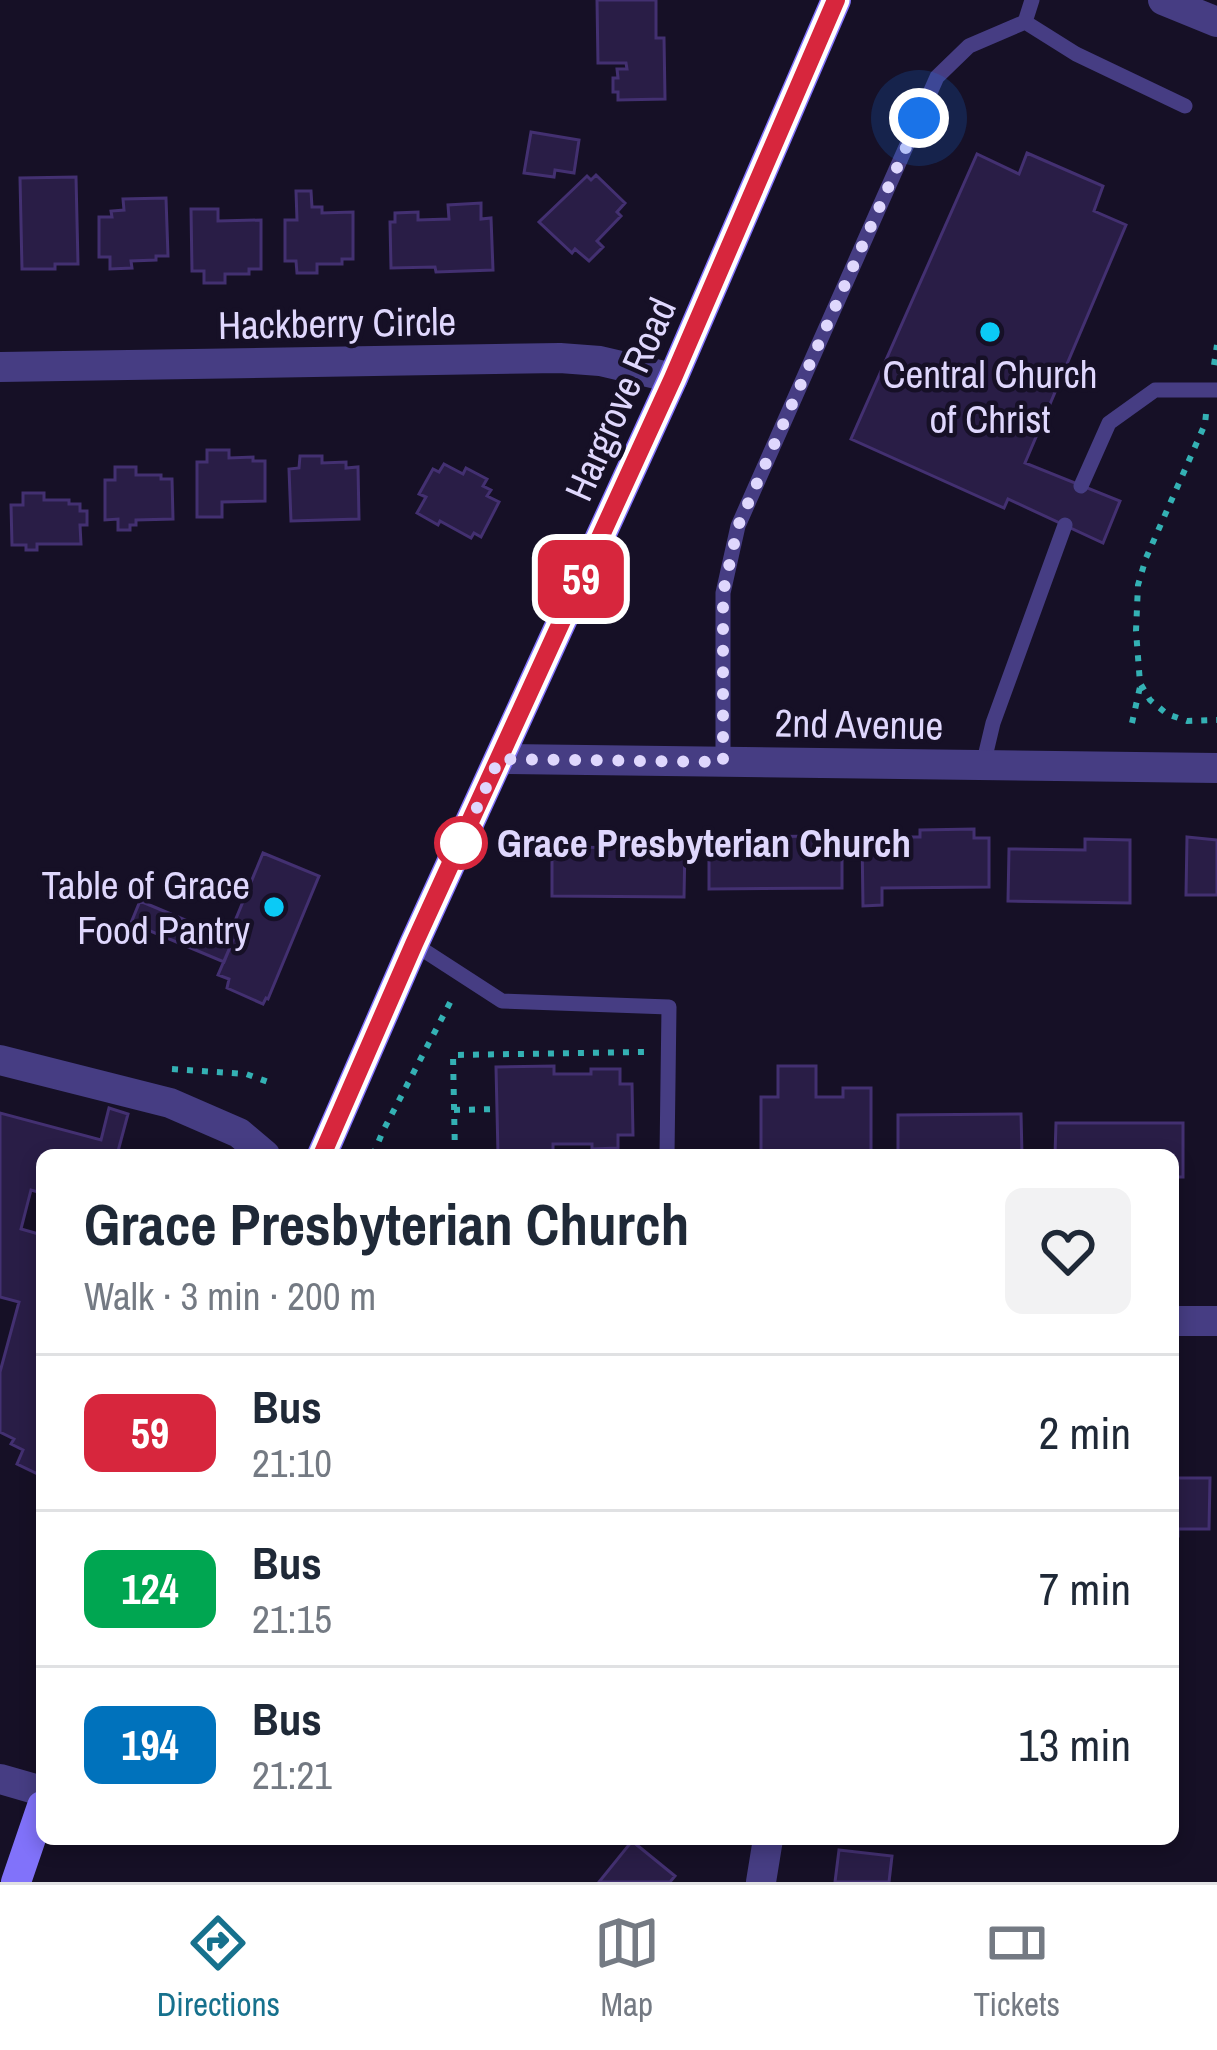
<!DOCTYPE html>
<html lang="en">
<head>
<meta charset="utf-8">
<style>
  body { margin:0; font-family:"Archivo Narrow",sans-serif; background:#f2f2f3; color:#1f2937; height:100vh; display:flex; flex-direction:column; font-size:45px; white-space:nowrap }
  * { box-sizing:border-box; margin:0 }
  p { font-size:39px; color:#747a83 }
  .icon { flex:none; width:66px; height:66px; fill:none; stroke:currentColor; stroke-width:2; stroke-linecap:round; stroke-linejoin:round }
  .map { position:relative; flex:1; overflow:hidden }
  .details { position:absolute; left:36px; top:1149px; width:1143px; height:696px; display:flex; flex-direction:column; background:#fff; border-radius:18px; box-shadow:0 6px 18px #0003 }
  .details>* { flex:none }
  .badge { padding:0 24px; border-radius:18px; font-size:42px; line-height:78px }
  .you { position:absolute; width:60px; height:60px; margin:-30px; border:9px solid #fff; border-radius:50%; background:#1a73e8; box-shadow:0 0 0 18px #1a73e833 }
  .map>.badge { position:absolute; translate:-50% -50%; box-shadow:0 0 0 6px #fff }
  .round { display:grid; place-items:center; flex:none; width:126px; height:126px; border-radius:18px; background:#f2f2f3 }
  .overview { display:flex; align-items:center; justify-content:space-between; height:204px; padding:0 48px }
  h1 { font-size:57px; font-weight:700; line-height:90px }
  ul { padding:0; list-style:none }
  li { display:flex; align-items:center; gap:36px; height:156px; padding:0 48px; border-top:3px solid #e0e1e3 }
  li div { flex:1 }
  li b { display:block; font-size:45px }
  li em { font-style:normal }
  li .badge { min-width:132px; font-weight:700; text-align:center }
  .tab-bar { display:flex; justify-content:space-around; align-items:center; height:168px; border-top:3px solid #e0e1e3; background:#fff; font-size:33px; color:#747a83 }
  .tab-bar a { display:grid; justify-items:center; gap:6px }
  .tab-bar .current { color:#16718d }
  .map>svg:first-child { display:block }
  .building { fill:#291d46; stroke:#433071; stroke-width:3 }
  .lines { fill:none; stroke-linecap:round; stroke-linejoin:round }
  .path { stroke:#34b1b4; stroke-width:6; stroke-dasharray:6 9; stroke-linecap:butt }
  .service { stroke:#463d83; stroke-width:15 }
  .minor { stroke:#463d83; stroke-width:30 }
  .tertiary { stroke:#463d83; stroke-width:30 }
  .secondary { stroke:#8172fa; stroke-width:30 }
  .line-casing { stroke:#fff; stroke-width:27 }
  .line { stroke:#d7263d; stroke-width:18 }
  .walk { stroke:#dfd7fd; stroke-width:12; stroke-dasharray:0 21.6 }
  .poi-dot { fill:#0bcaf6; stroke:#161026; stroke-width:4.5 }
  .stop-dot { fill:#fff; stroke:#d7263d; stroke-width:6 }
  .labels { text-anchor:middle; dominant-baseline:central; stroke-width:9; stroke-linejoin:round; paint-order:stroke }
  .street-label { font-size:39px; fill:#dfd7fd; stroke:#161026 }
  .poi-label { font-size:39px; fill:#dfd7fd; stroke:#161026 }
  .stop-label { font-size:39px; font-weight:bold; fill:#dfd7fd; stroke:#161026; text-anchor:start }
</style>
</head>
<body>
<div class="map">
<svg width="1217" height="1882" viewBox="0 0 1217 1882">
  <rect width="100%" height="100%" fill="#161026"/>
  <path class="building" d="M597,0H656V38H664L665,99L618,100V92H613V78H618L617,69H627L626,63H598Z
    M531,132L579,140L574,173L555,170L554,177L524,173Z
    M1027,153L1103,186L1094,211L1126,225L1025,463L1120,501L1103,543L1008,499L1004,508L851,439L977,154L1019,174Z
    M596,175L625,203L617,212L621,216L597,241L603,247L589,261L575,249L572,253L539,222L587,176L591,180Z
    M76,177L78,264H55V269H22L20,178Z
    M296,191H311L312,207H322V213L353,212V259H342V264H317V273H297L296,261H285V220H297Z
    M166,198L168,256H156V260L131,261L132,268L110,269V257H99V217H112L111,211L124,210L123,199Z
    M481,203V219L491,218L493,270L436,272L435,267L391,268L390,222H395V213L418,212V220L449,219L448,205Z
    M191,209H218V221L261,220V269H249V274H225V283H204V271H192Z
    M207,450H229V458L253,457V461H265V501L222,502V517H197V462H207Z
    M300,456H322V463L346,462V468L358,467L359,519L291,521L289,469L299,468Z
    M444,464L463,474L466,468L487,479L483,486L491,490L487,496L499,502L481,537L474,533L471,538L440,521L438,525L417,513L426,497L419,494L433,469L439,472Z
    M115,467H136V475H161V479H172L173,519L136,520V525H130V530H118V519L105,520V480H115Z
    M23,493H44V500H69V504H80V511H87V525H80L81,544H37V550H26V545H12L11,505H23Z
    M974,829V838H989V887L882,888V905L863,906L862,837H920V830Z
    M842,836V888L709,889V837Z
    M1187,837L1217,840V895H1186Z
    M1085,839L1130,840V903L1008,901L1009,849L1085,850Z
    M641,844L685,845L684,897L552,896V846L641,849Z
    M263,853L319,876L268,999L266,998L263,1004L227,988L229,979L218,975L233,940L228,938Z
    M140,901L233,940L224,962L131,923Z
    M554,1066V1074H591V1069H620V1084H632L633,1135H618V1148L592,1149V1144H553V1153L498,1154L496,1067Z
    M778,1066H816V1097H843V1088H871V1155H761V1097H778Z
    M109,1108L128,1114L117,1155H42V1193L31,1190L21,1229L42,1235V1476L17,1464L23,1450L11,1444L14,1439L0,1432V1372L19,1302L0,1297V1113L101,1140Z
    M1021,1114L1022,1155H898V1115Z
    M1056,1123H1183V1177H1173V1155H1055Z
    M1173,1473H1177V1478H1210L1209,1529H1178V1536H1173V1554Z
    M632,1841L675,1876L670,1882H599Z
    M839,1850L892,1856L889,1882H835Z"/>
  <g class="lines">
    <path class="path" d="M1214,365L1217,345
      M1206,414L1205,424L1146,558L1138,585L1136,631L1140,683L1150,700L1167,714L1187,721L1217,720
      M1132,723L1140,687
      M172,1069L246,1074L274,1084
      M454,1110L497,1109
      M373,1155L383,1131L454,995
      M455,1155L453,1055L644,1052"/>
    <path class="service" d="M1025,22L1076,54L1185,106
      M1081,486L1109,423L1155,390H1217
      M723,762V593L738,526L937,77L969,46L1025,22L1032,0
      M983,765L993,723L1065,525
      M414,944L502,1001L669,1007L667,1155"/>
    <path class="minor" d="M1163,0L1217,22
      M0,367L560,358L600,361L673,378
      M499,759L1217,768
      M1173,1321H1217
      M0,1779L42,1791
      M761,1882L768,1839"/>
    <path class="tertiary" d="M0,1060L170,1103L239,1133L265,1155"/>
    <path class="secondary" d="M322,1155L414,944L673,378L836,0
      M16,1882L42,1806"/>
  </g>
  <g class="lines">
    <defs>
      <path id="line" d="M322,1155L414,944L673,378L836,0"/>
    </defs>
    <use href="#line" class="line-casing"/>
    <use href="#line" class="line"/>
    <path class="walk" d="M461,843L460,845L499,759L723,762V593L738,526L919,118"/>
  </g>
  <g class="poi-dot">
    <circle cx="990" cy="332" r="12"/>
    <circle cx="274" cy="907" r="12"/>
  </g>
  <circle class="stop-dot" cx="461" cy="843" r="24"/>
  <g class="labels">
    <g class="street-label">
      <text transform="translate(337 323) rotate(-1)">Hackberry Circle</text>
      <text transform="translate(620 399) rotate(-66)">Hargrove Road</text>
      <text transform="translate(859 724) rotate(1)">2nd Avenue</text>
    </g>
    <g class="poi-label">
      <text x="990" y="374">Central Church<tspan x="990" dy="45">of Christ</tspan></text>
      <text x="250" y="885" text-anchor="end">Table of Grace<tspan x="250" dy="45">Food Pantry</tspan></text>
    </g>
    <g class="stop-label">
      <text x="497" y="843">Grace Presbyterian Church</text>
    </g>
  </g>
</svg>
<div class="you" style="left:919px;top:118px"></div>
<b class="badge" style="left:581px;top:579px;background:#d7263d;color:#fff">59</b>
<section class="details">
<div class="overview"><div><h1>Grace Presbyterian Church</h1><p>Walk · 3 min · 200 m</p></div><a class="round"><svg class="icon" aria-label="heart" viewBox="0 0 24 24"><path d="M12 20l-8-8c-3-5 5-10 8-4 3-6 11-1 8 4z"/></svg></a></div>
<ul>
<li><span class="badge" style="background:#d7263d;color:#fff">59</span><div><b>Bus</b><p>21:10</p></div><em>2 min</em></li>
<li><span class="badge" style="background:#00a651;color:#fff">124</span><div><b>Bus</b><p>21:15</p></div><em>7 min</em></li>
<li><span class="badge" style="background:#0072bc;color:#fff">194</span><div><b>Bus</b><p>21:21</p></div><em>13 min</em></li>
</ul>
</section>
</div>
<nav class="tab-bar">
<a class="current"><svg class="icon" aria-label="directions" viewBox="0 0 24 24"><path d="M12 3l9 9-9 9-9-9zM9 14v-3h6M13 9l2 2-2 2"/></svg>Directions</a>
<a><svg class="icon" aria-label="map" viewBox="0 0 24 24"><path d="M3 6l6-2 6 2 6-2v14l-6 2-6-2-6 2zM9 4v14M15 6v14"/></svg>Map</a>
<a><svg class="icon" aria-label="tickets" viewBox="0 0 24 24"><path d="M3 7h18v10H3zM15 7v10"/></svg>Tickets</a>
</nav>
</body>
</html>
